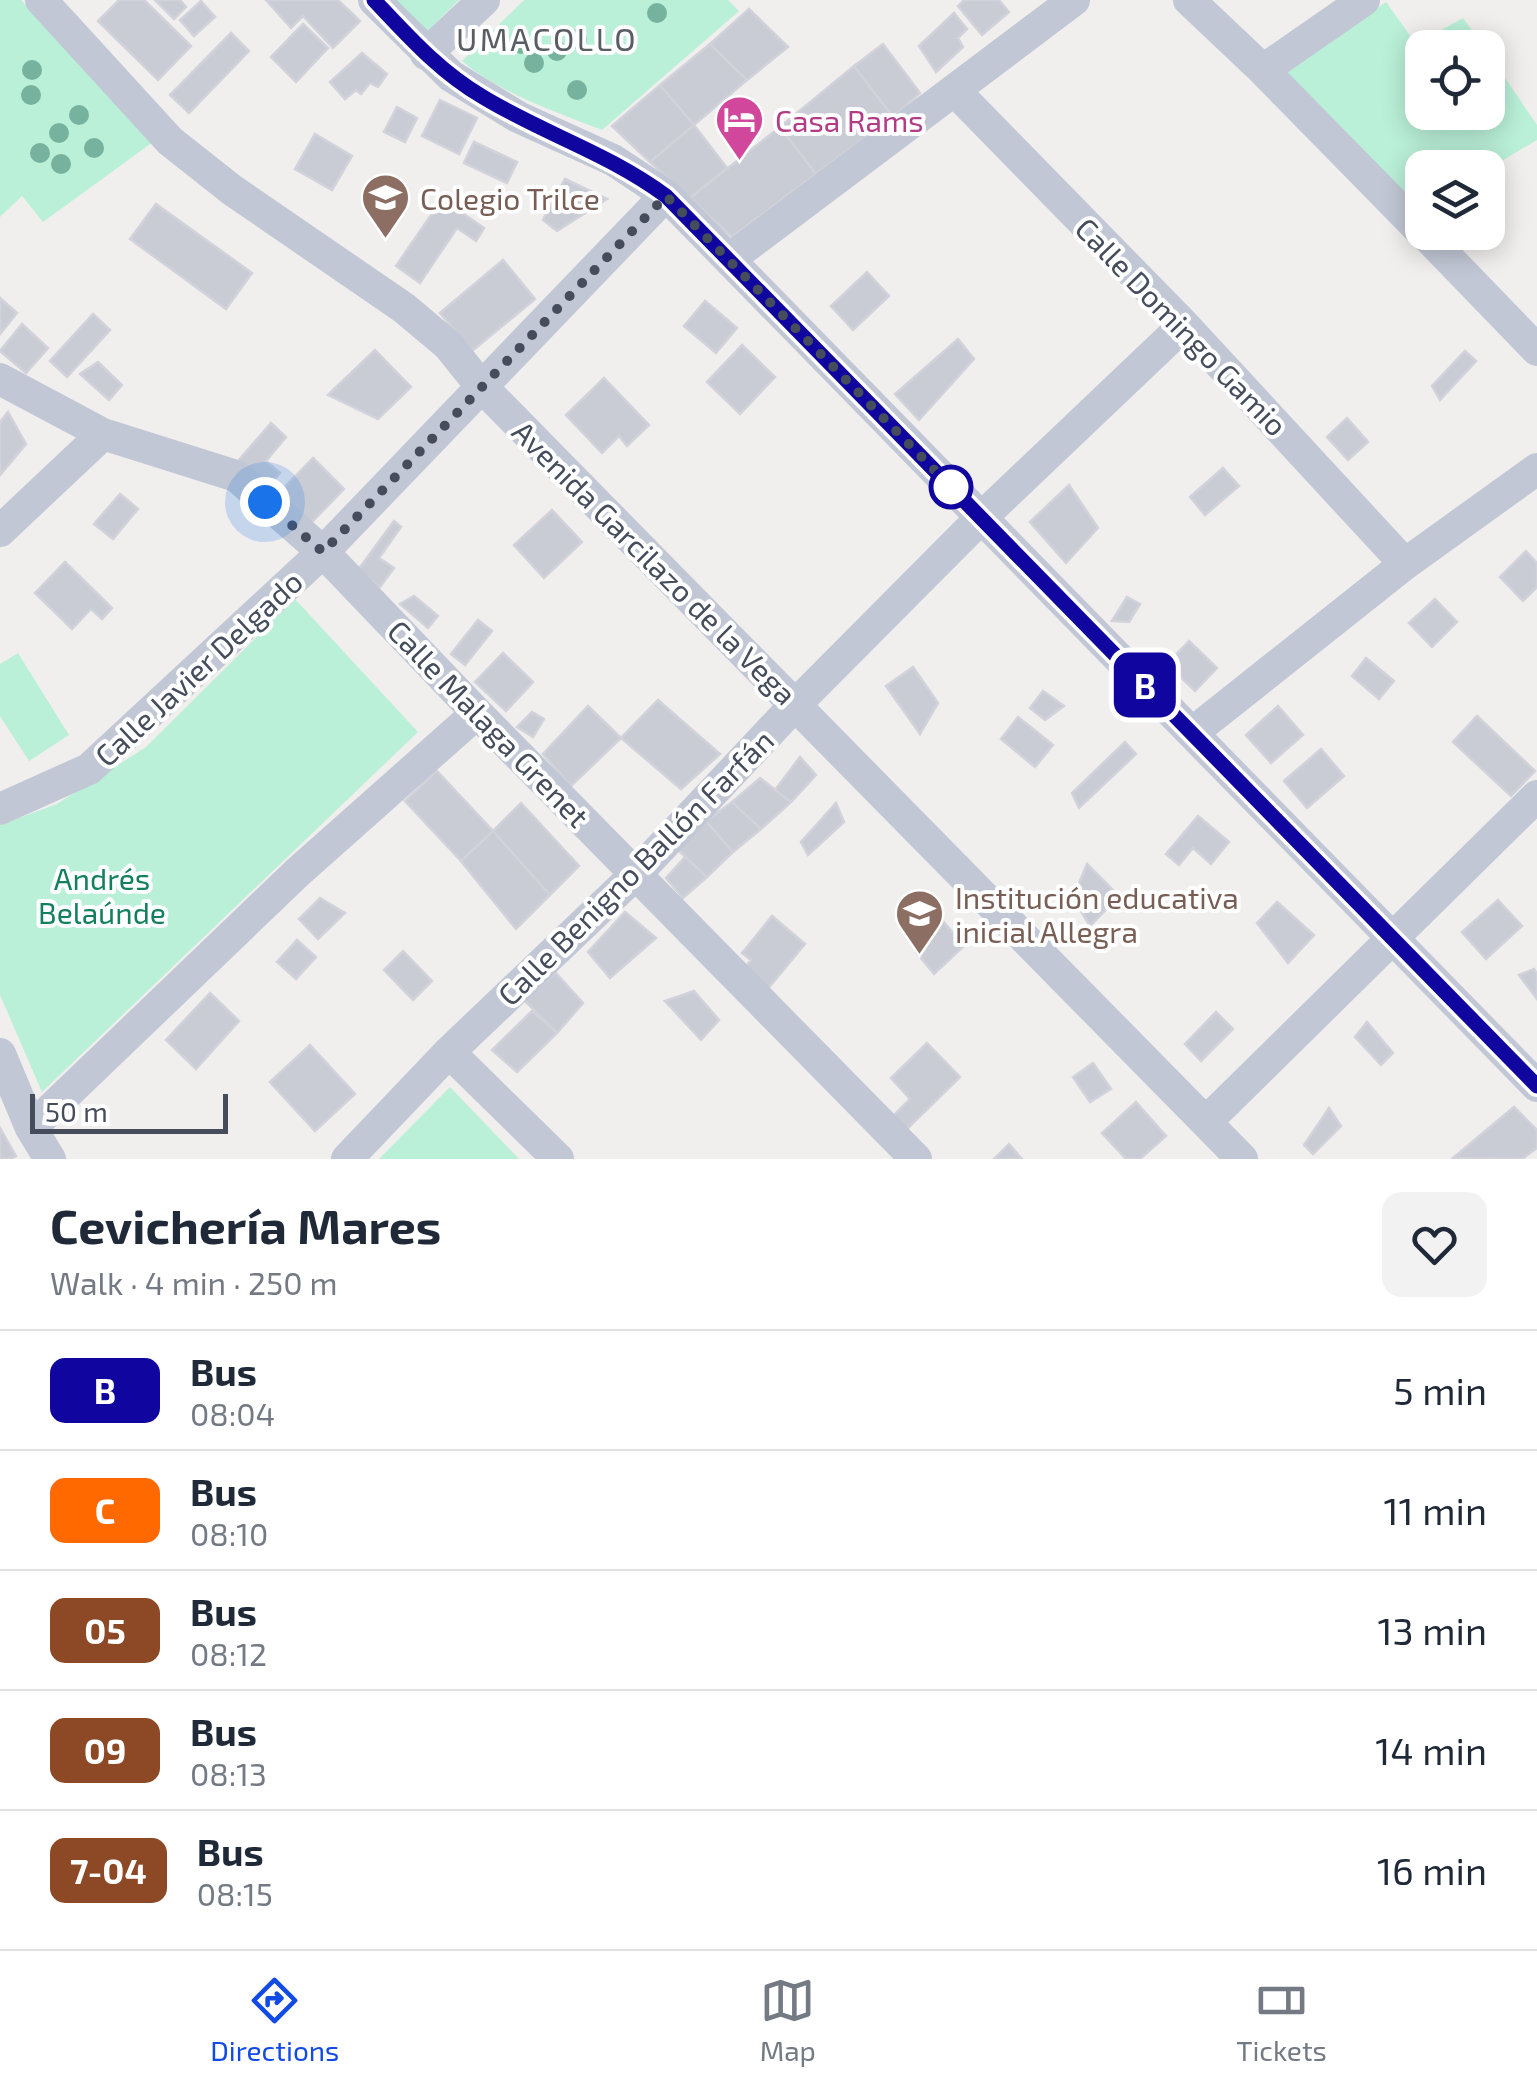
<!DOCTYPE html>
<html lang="en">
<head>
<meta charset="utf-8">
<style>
  body { margin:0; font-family:"Exo 2",sans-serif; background:#f2f2f3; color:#1f2937; height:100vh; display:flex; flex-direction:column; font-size:38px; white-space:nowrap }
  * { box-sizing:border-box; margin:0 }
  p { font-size:32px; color:#747a83 }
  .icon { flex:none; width:55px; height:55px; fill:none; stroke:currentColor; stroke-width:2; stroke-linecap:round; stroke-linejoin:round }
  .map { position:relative; height:1159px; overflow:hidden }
  .sheet { display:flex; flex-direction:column; background:#fff; flex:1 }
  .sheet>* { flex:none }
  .badge { padding:0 20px; border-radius:15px; font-size:35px; line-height:65px }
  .fabs { position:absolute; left:1405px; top:30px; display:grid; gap:20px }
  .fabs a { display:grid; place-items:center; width:100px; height:100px; border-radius:20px; background:#fff; box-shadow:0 5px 25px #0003; font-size:50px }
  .scale { position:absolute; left:30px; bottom:25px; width:198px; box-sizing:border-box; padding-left:10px; border:5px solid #454d5c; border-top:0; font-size:28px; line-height:35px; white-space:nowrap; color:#454d5c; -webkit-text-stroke:8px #fff; paint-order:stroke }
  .you { position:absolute; width:50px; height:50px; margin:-25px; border:8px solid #fff; border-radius:50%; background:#1a73e8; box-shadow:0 0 0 15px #1a73e833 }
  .map>.badge { position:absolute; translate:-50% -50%; box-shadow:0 0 0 5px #fff }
  .round { display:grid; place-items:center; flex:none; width:105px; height:105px; border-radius:20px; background:#f2f2f3 }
  .overview { display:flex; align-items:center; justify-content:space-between; height:170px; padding:0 50px }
  h1 { font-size:48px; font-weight:700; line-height:75px }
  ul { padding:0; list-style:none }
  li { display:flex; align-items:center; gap:30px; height:120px; padding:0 50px; border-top:2px solid #e0e1e3 }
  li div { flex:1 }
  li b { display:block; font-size:38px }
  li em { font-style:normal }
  li .badge { min-width:110px; font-weight:700; text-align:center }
  .tab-bar { display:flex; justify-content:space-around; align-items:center; height:140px; border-top:2px solid #e0e1e3; background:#fff; font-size:28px; color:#747a83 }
  .tab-bar a { display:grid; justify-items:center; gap:5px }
  .tab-bar .on { color:#124ae6 }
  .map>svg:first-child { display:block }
  .green { fill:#baf0d8 }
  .building { fill:#c9ccd4; stroke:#d1d2da; stroke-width:2.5 }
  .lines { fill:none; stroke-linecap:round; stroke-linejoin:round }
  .minor { stroke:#c1c7d4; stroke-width:32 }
  .tree { fill:#77b29e }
  .line-casing { stroke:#fff; stroke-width:22 }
  .line { stroke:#10069f; stroke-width:15 }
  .walk { stroke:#454d5c; stroke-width:10; stroke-dasharray:0 18 }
  .stop-dot { fill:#fff; stroke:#10069f; stroke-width:5 }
  .labels { text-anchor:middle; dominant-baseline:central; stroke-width:8; stroke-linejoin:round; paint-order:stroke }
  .hotel-label { font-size:30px; fill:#b23c85; stroke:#fff; text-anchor:start }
  .education-label { font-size:30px; fill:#785e54; stroke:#fff; text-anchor:start }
  .street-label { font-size:30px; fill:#454d5c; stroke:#fff }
  .park-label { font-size:30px; fill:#13805d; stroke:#fff }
  .neighbourhood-label { font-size:32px; letter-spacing:2.5px; fill:#5a5d63; stroke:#fff }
</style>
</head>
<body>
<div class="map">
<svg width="1537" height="1159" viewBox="0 0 1537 1159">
  <rect width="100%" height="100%" fill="#f1eeee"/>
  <path class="green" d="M0,0H21L153,142L43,222L22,196L0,217Z
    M391,0H459L423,35Z
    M524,0H728L739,11L602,130C554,111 502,94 462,61Z
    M1386,2L1416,44L1463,18L1484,47L1422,48V112H1488V53L1537,125V140L1488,169L1422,168V208L1417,211L1284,69Z
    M295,599L418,732L42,1092L0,995V825L57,804L146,747Z
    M18,653L69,735L29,761L0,716V664Z
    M450,1087L519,1159H379Z"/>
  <path class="building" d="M119,0H144L191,46L158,80L98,21Z
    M155,0H180L186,7L174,19Z
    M266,0H338L360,21L333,48L303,16L291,28Z
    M964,0H999L1009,12L982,35L958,6Z
    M201,1L215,17L194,36L180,20Z
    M749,9L788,47L747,80L710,44Z
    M954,13L967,29L958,38L963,47L936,72L919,46Z
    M303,24L328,48L296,82L271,57Z
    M231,33L249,51L189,113L170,95Z
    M710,44L747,80L694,125L660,85Z
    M883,44L920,93L893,117L854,66Z
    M362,53L387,74L378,87L370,83L361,94L356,90L345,99L330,82Z
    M854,66L893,117L816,174L780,127Z
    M660,85L694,125L650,162L612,126Z
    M440,100L477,118L459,154L422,136Z
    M397,107L417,118L405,142L384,132Z
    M694,125L727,168L690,198L650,162Z
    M780,127L816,174L732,237L690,198Z
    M315,134L352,156L332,190L295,169Z
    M474,142L517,162L507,183L464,163Z
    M565,179L607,199L557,231L543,220Z
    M442,199L484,228L476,241L457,228L420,283L396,266Z
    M156,204L252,273L226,309L130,239Z
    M503,260L535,299L472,351L440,313Z
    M867,272L889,296L853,330L831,306Z
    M0,298L17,313L0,334Z
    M705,301L737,328L716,353L684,326Z
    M93,314L110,330L67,377L50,361Z
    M22,324L48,348L26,373L0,351Z
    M958,339L974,359L919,420L895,394Z
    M742,345L775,377L740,414L707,382Z
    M375,350L411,387L378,419L328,395Z
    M1465,351L1476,361L1440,400L1432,386Z
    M98,362L122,385L109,400L80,374Z
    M604,378L649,425L627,446L619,436L602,453L566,415Z
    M8,412L26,444L0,475V422Z
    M1347,418L1368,442L1348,460L1327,437Z
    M271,423L286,437L266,461L280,473L268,487L238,461Z
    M313,458L344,489L308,526L277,495Z
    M1223,468L1239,486L1205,515L1190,497Z
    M1069,485L1098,528L1066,563L1030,522Z
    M120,494L138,509L113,539L94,524Z
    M552,510L582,542L544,578L514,545Z
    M394,521L401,527L379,558L394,568L380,587L358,570Z
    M1526,551L1537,563V587L1523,601L1500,577Z
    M65,562L112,608L102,619L91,609L72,629L35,593Z
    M414,596L438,616L428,628L400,604Z
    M1127,597L1140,604L1129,622L1112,621Z
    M1435,599L1457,622L1432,647L1409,623Z
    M478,620L492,631L465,665L451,654Z
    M1189,641L1217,668L1195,691L1167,664Z
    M503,653L533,682L506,711L475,682Z
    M1366,658L1394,681L1379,699L1352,676Z
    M913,667L938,703L920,734L886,686Z
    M1043,691L1064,706L1045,720L1030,708Z
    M658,700L720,754L681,789L621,738Z
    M588,706L621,738L571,786L543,754Z
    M1278,706L1303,735L1271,763L1246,735Z
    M532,712L544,719L533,737L517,727Z
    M1477,716L1535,771L1511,796L1453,742Z
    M1018,717L1053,745L1035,767L1001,739Z
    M1125,742L1136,754L1079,808L1072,793Z
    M1321,749L1344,776L1307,808L1284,781Z
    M800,757L816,775L791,802L775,790Z
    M437,771L493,831L461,861L405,801Z
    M760,778L791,802L761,829L732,802Z
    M732,802L761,829L733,852L706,821Z
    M521,803L579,866L550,895L493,831Z
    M836,803L844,822L808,855L801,842Z
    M1198,816L1229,842L1211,864L1193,848L1179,865L1166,854Z
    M706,821L733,852L707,877L677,849Z
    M493,831L550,895L516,929L461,861Z
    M685,857L707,877L683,898L666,878Z
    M1087,864L1119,896L1090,926L1073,898Z
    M320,898L345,913L318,939L299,919Z
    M1498,900L1522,926L1486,959L1462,932Z
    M1277,902L1314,935L1288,963L1257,923Z
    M625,912L656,938L610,978L588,952Z
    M772,916L805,944L766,991L742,971L751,960L742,953Z
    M943,921L964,946L934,974L916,952Z
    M297,940L316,957L296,979L277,962Z
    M403,951L432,981L413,1000L384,970Z
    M1534,969L1537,974V999L1519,975Z
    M556,973L583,1003L557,1033L523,999Z
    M694,991L719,1020L701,1040L665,1001Z
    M210,993L239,1021L196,1069L166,1040Z
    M532,1011L557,1033L517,1072L492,1050Z
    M1216,1012L1233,1029L1201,1061L1185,1044Z
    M1367,1022L1393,1053L1381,1065L1355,1037Z
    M927,1043L960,1077L904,1132L891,1118L910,1099L891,1078Z
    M310,1045L355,1094L315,1131L270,1082Z
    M1093,1063L1111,1089L1090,1102L1073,1077Z
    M1136,1102L1166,1136L1140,1159H1126L1102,1133Z
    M1514,1107L1537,1130V1148L1522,1159L1453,1158Z
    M1329,1108L1341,1126L1313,1154L1304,1145Z
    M0,1128L16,1156L11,1159H0Z
    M1009,1144L1022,1159H994Z"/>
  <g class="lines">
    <path class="minor" d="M41,0L170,141L232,190L404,308L448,345L481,386L1242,1159
      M374,0L451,76L518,117L613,160L666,195L1537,1086
      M1189,0L1263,70L1422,232
      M426,54L484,0
      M1263,70L1364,0
      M955,91L1184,325L1405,564
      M1423,232L1537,350
      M731,258L1074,0
      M0,379L103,434L236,476L323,552L477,713L916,1159
      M0,531L103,434
      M1192,733L1405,564L1537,469
      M0,809L89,769L323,552L666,195
      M449,1052L558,1159
      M0,1054L31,1128L50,1159
      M1206,1122L1537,796
      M31,1128L298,872L477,713
      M347,1159L449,1052L637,873L795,705L981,518L1184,325"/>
  </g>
  <g class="tree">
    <circle cx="657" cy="13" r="10"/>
    <circle cx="577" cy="39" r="10"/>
    <circle cx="521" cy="44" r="10"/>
    <circle cx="557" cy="51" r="10"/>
    <circle cx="534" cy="63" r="10"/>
    <circle cx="32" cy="70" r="10"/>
    <circle cx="577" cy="90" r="10"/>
    <circle cx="31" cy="95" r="10"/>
    <circle cx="79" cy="115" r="10"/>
    <circle cx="59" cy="133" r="10"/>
    <circle cx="94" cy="148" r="10"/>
    <circle cx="40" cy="153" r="10"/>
    <circle cx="61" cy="164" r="10"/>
  </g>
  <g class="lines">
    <defs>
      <path id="line" d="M374,0C408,36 440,72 483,97C544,134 608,153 666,196L1537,1086"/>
    </defs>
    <use href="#line" class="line-casing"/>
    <use href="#line" class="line"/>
    <path class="walk" d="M265,502L323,552L666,196L951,487"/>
  </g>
  <defs>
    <symbol id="hotel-pin" viewBox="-11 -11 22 30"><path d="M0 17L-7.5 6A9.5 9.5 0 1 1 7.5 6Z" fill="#d1479c" stroke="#fff"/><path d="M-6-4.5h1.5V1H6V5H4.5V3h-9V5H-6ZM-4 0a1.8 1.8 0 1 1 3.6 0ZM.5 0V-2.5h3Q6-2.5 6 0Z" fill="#fff"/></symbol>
    <symbol id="school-pin" viewBox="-11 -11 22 30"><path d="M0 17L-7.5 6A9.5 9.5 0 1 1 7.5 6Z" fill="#8d6e63" stroke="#fff"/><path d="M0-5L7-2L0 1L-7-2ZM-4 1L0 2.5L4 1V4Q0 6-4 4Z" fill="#fff"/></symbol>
  </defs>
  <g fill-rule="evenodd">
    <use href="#hotel-pin" x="712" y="92" width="55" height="75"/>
    <use href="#school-pin" x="358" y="170" width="55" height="75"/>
    <use href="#school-pin" x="892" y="886" width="55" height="75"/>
  </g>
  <circle class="stop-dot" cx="951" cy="487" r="20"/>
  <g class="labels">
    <g class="hotel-label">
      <text x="775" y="120">Casa Rams</text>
    </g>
    <g class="education-label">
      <text x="420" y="198">Colegio Trilce</text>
      <text x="955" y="897">Institución educativa<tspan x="955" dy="34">inicial Allegra</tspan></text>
    </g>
    <g class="street-label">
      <text transform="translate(1182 326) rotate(46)">Calle Domingo Gamio</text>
      <text transform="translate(655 562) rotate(45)">Avenida Garcilazo de la Vega</text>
      <text transform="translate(198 668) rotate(-43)">Calle Javier Delgado</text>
      <text transform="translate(489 723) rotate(46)">Calle Malaga Grenet</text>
      <text transform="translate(635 867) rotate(-45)">Calle Benigno Ballón Farfán</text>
    </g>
    <g class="park-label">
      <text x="102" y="878">Andrés<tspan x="102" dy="34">Belaúnde</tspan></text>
    </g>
    <g class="neighbourhood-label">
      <text x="547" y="38">UMACOLLO</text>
    </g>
  </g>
</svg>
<div class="fabs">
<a><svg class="icon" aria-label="locate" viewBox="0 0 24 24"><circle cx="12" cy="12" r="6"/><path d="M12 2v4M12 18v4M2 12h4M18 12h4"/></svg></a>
<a><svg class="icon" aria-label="layers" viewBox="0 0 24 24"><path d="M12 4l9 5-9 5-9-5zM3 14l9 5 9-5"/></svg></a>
</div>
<div class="scale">50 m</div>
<div class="you" style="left:265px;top:502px"></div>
<b class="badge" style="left:1145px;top:685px;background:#10069f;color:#fff">B</b>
</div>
<section class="sheet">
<div class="overview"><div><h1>Cevichería Mares</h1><p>Walk · 4 min · 250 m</p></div><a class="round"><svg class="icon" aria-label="heart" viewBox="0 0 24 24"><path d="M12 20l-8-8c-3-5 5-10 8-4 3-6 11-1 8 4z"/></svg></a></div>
<ul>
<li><span class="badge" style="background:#10069f;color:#fff">B</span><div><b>Bus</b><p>08:04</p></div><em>5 min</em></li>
<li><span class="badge" style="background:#ff6900;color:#fff">C</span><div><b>Bus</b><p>08:10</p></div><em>11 min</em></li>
<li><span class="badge" style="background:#8d4925;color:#fff">05</span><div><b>Bus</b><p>08:12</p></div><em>13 min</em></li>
<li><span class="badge" style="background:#8d4925;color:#fff">09</span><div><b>Bus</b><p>08:13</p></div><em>14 min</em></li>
<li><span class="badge" style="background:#8d4925;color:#fff">7-04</span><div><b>Bus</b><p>08:15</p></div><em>16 min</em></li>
</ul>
</section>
<nav class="tab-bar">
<a class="on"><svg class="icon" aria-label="directions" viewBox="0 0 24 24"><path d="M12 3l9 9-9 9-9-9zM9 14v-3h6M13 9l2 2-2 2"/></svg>Directions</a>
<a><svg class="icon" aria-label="map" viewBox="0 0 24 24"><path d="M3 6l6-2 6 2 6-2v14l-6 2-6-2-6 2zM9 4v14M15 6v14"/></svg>Map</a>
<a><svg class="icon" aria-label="tickets" viewBox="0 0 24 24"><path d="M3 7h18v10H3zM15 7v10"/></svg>Tickets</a>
</nav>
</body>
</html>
